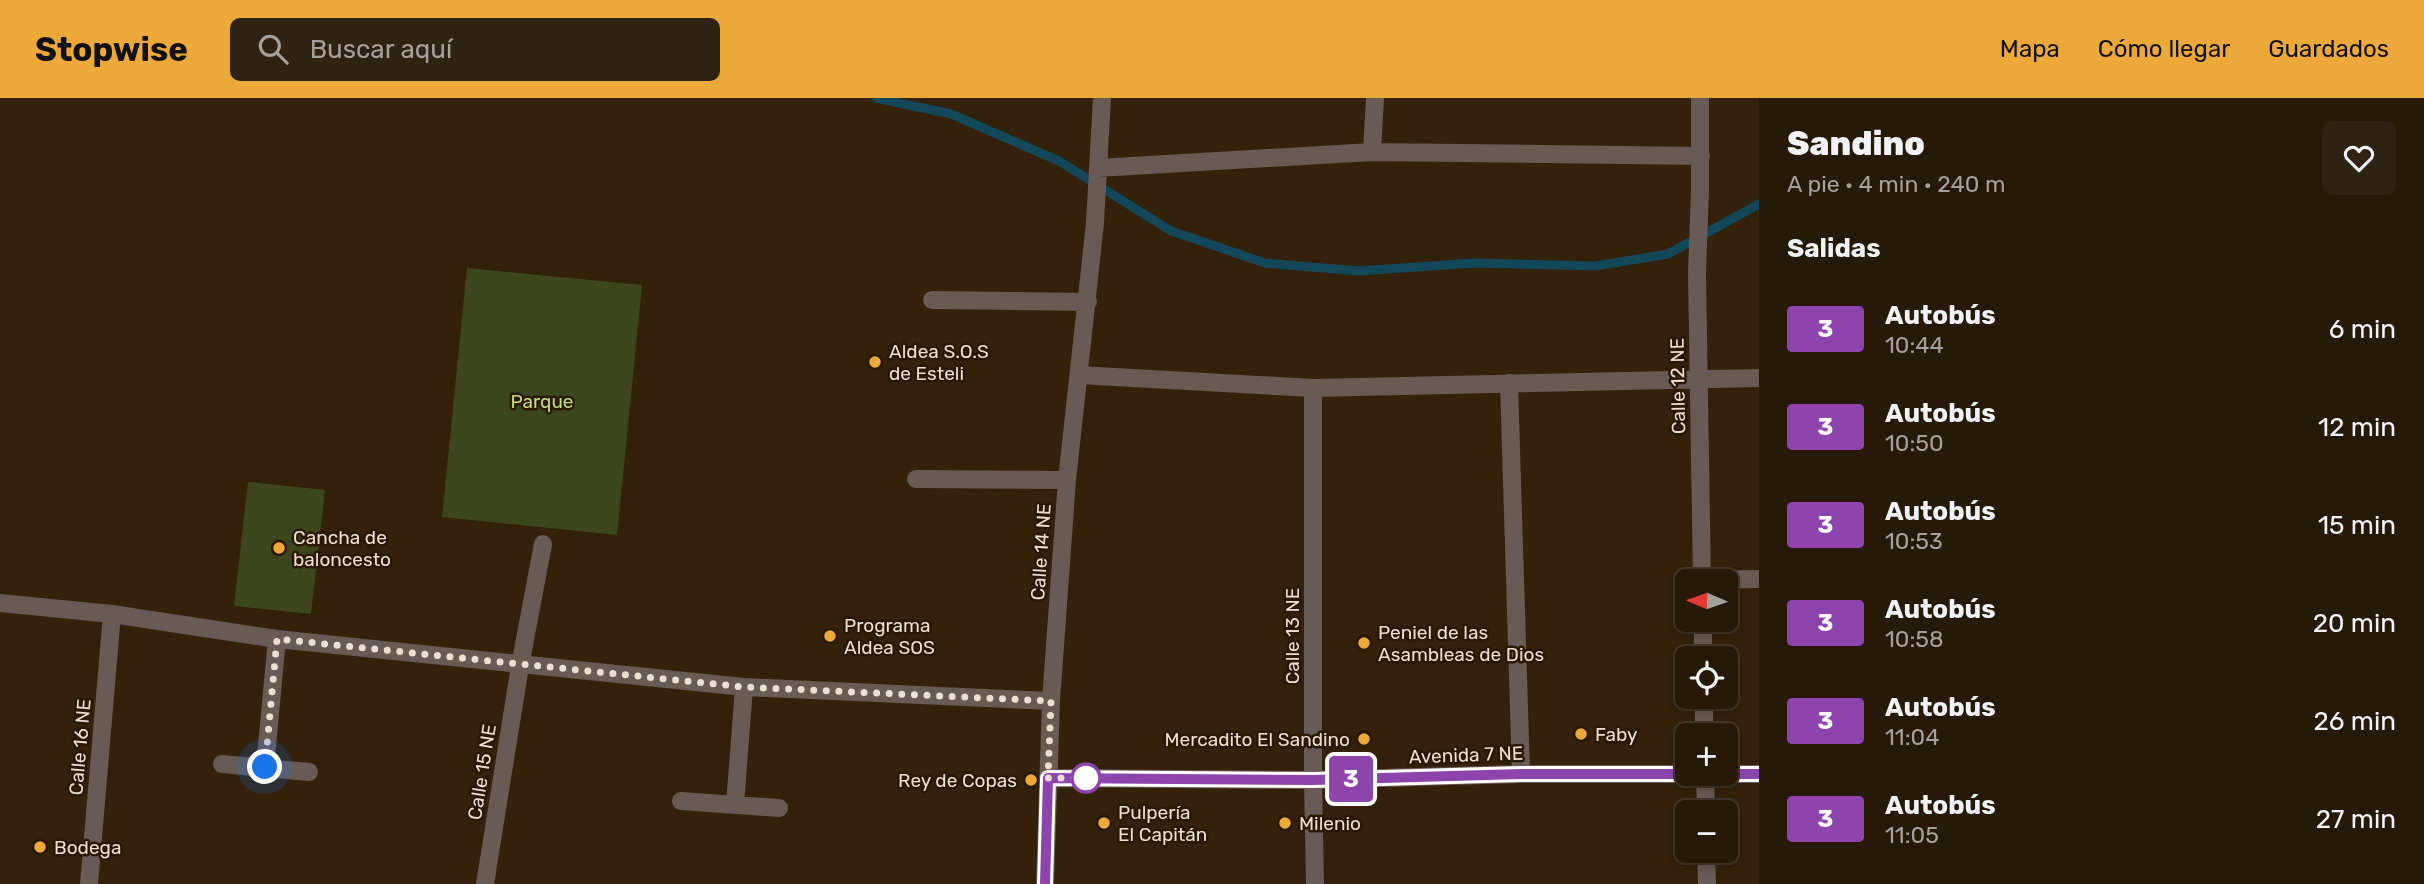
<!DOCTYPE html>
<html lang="es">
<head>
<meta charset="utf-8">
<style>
  body { margin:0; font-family:Rubik,sans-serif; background:#2e2212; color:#f1f3f6; height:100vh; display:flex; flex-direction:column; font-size:26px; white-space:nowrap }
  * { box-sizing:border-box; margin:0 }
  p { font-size:23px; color:#a4a09c }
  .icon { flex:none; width:38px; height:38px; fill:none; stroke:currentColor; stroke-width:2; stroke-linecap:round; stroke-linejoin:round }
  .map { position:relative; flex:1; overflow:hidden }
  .sheet { display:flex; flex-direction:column; background:#261908; width:665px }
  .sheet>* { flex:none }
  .badge { padding:0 14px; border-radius:5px; font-size:24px; line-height:46px }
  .needle { width:46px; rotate:272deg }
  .controls { position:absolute; left:1675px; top:471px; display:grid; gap:14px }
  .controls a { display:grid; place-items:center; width:63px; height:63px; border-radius:10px; background:#261908; box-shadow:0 4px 10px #0003,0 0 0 2px #423829; font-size:35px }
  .you { position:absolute; width:35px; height:35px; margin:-18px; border:5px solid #fff; border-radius:50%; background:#1a73e8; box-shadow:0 0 0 10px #1a73e833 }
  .map>.badge { position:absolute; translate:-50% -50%; box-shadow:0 0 0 4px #fff }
  h2 { padding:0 28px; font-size:26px; line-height:63px }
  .round { display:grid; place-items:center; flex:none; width:74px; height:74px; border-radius:10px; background:#2e2212 }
  .overview { display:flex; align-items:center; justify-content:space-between; height:119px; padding:0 28px }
  h1 { font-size:33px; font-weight:800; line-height:52px }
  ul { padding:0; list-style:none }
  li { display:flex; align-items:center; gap:21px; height:98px; padding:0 28px }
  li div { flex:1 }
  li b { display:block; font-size:26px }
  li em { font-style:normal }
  li .badge { min-width:77px; font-weight:700; text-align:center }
  header { display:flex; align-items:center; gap:42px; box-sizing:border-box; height:98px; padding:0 35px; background:#eca93a; color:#111 }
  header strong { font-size:33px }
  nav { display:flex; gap:38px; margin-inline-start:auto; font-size:24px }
  .search { width:490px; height:63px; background:#2e2212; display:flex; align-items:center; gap:18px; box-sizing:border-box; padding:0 24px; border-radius:10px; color:#a4a09c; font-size:26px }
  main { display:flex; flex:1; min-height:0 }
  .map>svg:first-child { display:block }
  .green { fill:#3b461b }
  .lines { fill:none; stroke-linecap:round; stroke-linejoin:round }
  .stream { stroke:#13475a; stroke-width:9 }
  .minor { stroke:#685a54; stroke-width:18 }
  .line-casing { stroke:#fff; stroke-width:16 }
  .line { stroke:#8e44ad; stroke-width:10 }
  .walk { stroke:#ebdfd1; stroke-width:7; stroke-dasharray:0 12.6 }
  .poi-dot { fill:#eca93a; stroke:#291802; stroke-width:2.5 }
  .stop-dot { fill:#fff; stroke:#8e44ad; stroke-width:3.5 }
  .labels { text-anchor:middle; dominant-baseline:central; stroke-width:5; stroke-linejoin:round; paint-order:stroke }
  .poi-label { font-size:19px; fill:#ebdfd1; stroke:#291802; text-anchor:start }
  .street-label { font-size:19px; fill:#ebdfd1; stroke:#291802 }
  .park-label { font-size:19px; fill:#c2de77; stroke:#291802 }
</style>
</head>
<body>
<header>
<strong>Stopwise</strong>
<div class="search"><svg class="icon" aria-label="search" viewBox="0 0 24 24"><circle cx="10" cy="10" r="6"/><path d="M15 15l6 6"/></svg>Buscar aquí</div>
<nav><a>Mapa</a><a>Cómo llegar</a><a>Guardados</a></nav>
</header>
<main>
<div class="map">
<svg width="1759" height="786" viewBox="0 0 1759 786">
  <rect width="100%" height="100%" fill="#33210a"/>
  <path class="green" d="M467,170L642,187L617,437L442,419Z
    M248,384L325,392L311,516L234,508Z"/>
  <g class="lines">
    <path class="stream" d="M876,0L951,16L1059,63L1171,133L1265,165L1359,173L1474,165L1595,168L1668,156L1759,106"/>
    <path class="minor" d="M1700,0V92L1697,175L1702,483
      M1372,54L1375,0
      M1098,70L1372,54L1701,58
      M932,202L1088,204
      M1079,277L1313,290L1759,280
      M1509,285L1521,676
      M1313,290V682L1315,786
      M916,381L1067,382
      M1702,482L1759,481
      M0,505L112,516L277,541L744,589L1051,603
      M1703,522V560
      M1704,598V637
      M222,666L309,674
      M265,669L277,541
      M1705,676L1706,714
      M1048,680L1313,682L1521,676H1759
      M681,703L779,710
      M735,707L744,589
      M1706,752L1707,786
      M89,786L112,516
      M485,786L520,568L543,446
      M1045,786L1051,603L1067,382L1095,125L1102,0"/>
  </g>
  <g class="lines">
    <defs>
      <path id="line" d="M1045,786L1048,680L1313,682L1521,676H1759"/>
    </defs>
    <use href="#line" class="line-casing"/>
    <use href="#line" class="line"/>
    <path class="walk" d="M265,669L277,541L744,589L1051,603L1048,680H1086"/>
  </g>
  <g class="poi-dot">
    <circle cx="875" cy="264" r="7"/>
    <circle cx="279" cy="450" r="7"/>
    <circle cx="830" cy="538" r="7"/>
    <circle cx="1364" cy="545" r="7"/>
    <circle cx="1581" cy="636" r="7"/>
    <circle cx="1364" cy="641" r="7"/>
    <circle cx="1031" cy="682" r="7"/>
    <circle cx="1104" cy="725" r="7"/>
    <circle cx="1285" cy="725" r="7"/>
    <circle cx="40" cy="749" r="7"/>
  </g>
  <circle class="stop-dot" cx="1086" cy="680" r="14"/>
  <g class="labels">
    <g class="poi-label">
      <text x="889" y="253">Aldea S.O.S<tspan x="889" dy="22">de Esteli</tspan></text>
      <text x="293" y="439">Cancha de<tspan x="293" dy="22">baloncesto</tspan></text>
      <text x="844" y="527">Programa<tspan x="844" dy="22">Aldea SOS</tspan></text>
      <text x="1378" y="534">Peniel de las<tspan x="1378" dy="22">Asambleas de Dios</tspan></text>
      <text x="1595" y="636">Faby</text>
      <text x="1350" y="641" text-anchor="end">Mercadito El Sandino</text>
      <text x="1017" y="682" text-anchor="end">Rey de Copas</text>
      <text x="1118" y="714">Pulpería<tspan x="1118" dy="22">El Capitán</tspan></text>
      <text x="1299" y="725">Milenio</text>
      <text x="54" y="749">Bodega</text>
    </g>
    <g class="street-label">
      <text transform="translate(1678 288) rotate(-91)">Calle 12 NE</text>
      <text transform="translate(1041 454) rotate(-86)">Calle 14 NE</text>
      <text transform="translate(1292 538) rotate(-90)">Calle 13 NE</text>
      <text transform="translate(80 649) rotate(-85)">Calle 16 NE</text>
      <text transform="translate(1466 657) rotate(-2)">Avenida 7 NE</text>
      <text transform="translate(482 674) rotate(-81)">Calle 15 NE</text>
    </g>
    <g class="park-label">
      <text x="542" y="303">Parque</text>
    </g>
  </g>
</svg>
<div class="controls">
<a><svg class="needle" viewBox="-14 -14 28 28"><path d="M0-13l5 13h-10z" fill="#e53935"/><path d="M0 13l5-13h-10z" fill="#a4a09c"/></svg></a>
<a><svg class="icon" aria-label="locate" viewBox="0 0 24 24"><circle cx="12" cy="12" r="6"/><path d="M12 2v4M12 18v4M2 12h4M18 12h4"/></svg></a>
<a>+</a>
<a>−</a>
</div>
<div class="you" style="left:265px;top:669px"></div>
<b class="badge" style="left:1351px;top:681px;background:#8e44ad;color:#fff">3</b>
</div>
<section class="sheet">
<div class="overview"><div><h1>Sandino</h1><p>A pie · 4 min · 240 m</p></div><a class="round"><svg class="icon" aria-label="heart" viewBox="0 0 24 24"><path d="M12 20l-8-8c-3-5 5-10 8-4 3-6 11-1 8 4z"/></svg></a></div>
<h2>Salidas</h2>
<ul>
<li><span class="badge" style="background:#8e44ad;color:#fff">3</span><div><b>Autobús</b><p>10:44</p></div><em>6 min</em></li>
<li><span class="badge" style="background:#8e44ad;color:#fff">3</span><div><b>Autobús</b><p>10:50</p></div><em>12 min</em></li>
<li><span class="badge" style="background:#8e44ad;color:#fff">3</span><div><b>Autobús</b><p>10:53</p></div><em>15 min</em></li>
<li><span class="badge" style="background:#8e44ad;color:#fff">3</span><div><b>Autobús</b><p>10:58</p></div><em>20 min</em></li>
<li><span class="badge" style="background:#8e44ad;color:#fff">3</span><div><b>Autobús</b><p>11:04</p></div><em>26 min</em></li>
<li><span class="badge" style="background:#8e44ad;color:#fff">3</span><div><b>Autobús</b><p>11:05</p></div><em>27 min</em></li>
</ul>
</section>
</main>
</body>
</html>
